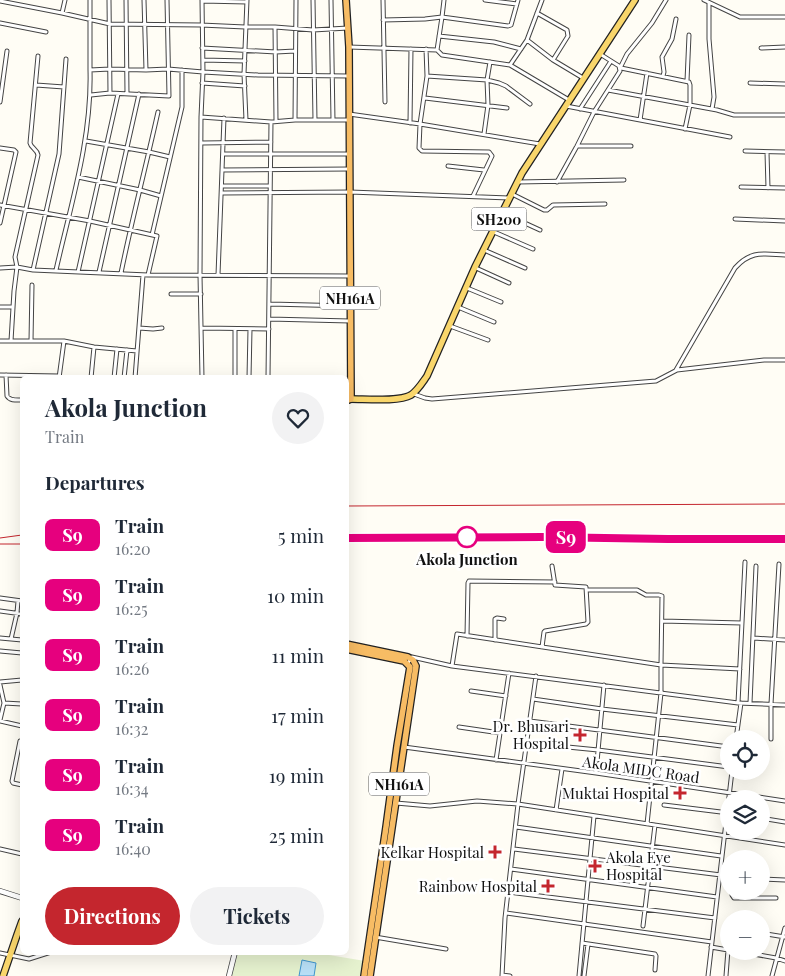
<!DOCTYPE html>
<html lang="en">
<head>
<meta charset="utf-8">
<style>
  body { margin:0; font-family:"Playfair Display",serif; background:#f2f2f3; color:#1f2937; height:100vh; display:flex; flex-direction:column; font-size:19px; white-space:nowrap }
  * { box-sizing:border-box; margin:0 }
  p { font-size:16px; color:#747a83 }
  .icon { flex:none; width:28px; height:28px; fill:none; stroke:currentColor; stroke-width:2; stroke-linecap:round; stroke-linejoin:round }
  .map { position:relative; flex:1; overflow:hidden }
  .side { position:absolute; left:20px; top:375px; width:329px; height:580px; display:flex; flex-direction:column; background:#fff; border-radius:8px; box-shadow:0 5px 20px #0002 }
  .side>* { flex:none }
  .badge { padding:0 10px; border-radius:8px; font-size:18px; line-height:32px }
  .tools { position:absolute; left:720px; top:730px; display:grid; gap:10px }
  .tools a { display:grid; place-items:center; width:50px; height:50px; border-radius:50%; background:#fff; box-shadow:0 5px 20px #0002; font-size:25px }
  .map>.badge { position:absolute; translate:-50% -50%; box-shadow:0 0 0 2px #fff }
  h2 { padding:0 25px; font-size:19px; line-height:45px }
  .round { display:grid; place-items:center; flex:none; width:52px; height:52px; border-radius:26px; background:#f2f2f3 }
  .summary { display:flex; align-items:center; justify-content:space-between; height:85px; padding:0 25px }
  h1 { font-size:24px; font-weight:700; line-height:38px }
  .primary-button { display:flex; gap:10px; margin-top:auto; padding:10px 25px }
  .primary-button a { flex:1; height:58px; border-radius:30px; background:#c4262e; color:#fff; font-size:20px; font-weight:700; line-height:58px; text-align:center }
  .primary-button a+a { background:#f2f2f3; color:#1f2937 }
  ul { padding:0; list-style:none }
  li { display:flex; align-items:center; gap:15px; height:60px; padding:0 25px }
  li div { flex:1 }
  li b { display:block; font-size:19px }
  li em { font-style:normal }
  li .badge { min-width:55px; font-weight:700; text-align:center }
  .map>svg:first-child { display:block }
  .pitch { fill:#e6f2cf }
  .water { fill:#b9e0f7; stroke:#3f96cf }
  .lines { fill:none; stroke-linecap:round; stroke-linejoin:round }
  .minor-casing { stroke:#444; stroke-width:5 }
  .tertiary-casing { stroke:#444; stroke-width:6 }
  .primary-casing { stroke:#222; stroke-width:8 }
  .trunk-casing { stroke:#222; stroke-width:8 }
  .minor { stroke:#fff; stroke-width:3 }
  .tertiary { stroke:#fff; stroke-width:4.5 }
  .primary { stroke:#f9d66b; stroke-width:5.5 }
  .trunk { stroke:#f7bc64; stroke-width:5.5 }
  .rail { stroke:#c4262e; stroke-width:1 }
  .line-casing { stroke:#fff; stroke-width:11 }
  .line { stroke:#e6007e; stroke-width:8 }
  .stop-dot { fill:#fff; stroke:#e6007e; stroke-width:2.5 }
  .poi-dot { fill:#c4262e; stroke:#fff; stroke-width:2 }
  .labels { text-anchor:middle; dominant-baseline:central; stroke-width:5; stroke-linejoin:round; paint-order:stroke }
  .shield { fill:#fff; stroke:#585858; stroke-width:1 }
  .shield-label { font-size:14px; font-weight:bold; fill:#111 }
  .stop-label { font-size:15px; font-weight:bold; fill:#111; stroke:#fff }
  .poi-label { font-size:15px; fill:#111; stroke:#fff; text-anchor:end }
  .street-label { font-size:15px; fill:#111; stroke:#fff }
</style>
</head>
<body>
<div class="map">
<svg width="785" height="976" viewBox="0 0 785 976">
  <rect width="100%" height="100%" fill="#fffdf5"/>
  <path class="pitch" d="M238,953H317L365,961L363,976H232Z"/>
  <path class="water" d="M302,960L316,963L314,976H299Z"/>
  <g class="lines">
    <defs>
      <path id="minor" d="M90,0V70
        M109,0L110,93
        M126,0L127,94
        M144,0L146,70
        M202,0L203,72L201,117L200,275L202,378
        M313,0L315,120
        M331,0L333,120
        M383,0L385,102
        M485,0L517,4
        M704,0L740,17H785
        M0,1L62,13L110,24L201,25L245,27H275L313,30L348,28
        M202,1L247,2
        M709,3V39L714,97L712,109
        M62,13L65,0
        M537,13L567,30L568,36L553,60
        M383,20L425,19L442,17L508,26L511,25L518,0
        M0,23L46,32
        M275,27L276,121
        M439,36L494,42L521,49
        M527,40L542,0
        M349,47L437,50L442,55L510,65L569,100
        M202,48L276,52L295,51
        M761,48L785,47
        M426,49L427,76L420,124L419,148L422,151L489,152L492,156L473,196
        M437,50L442,17L444,0
        M203,60L245,61
        M510,65L527,40L553,60L583,78
        M620,68L627,54L652,23L666,0
        M621,68L689,82L690,85V105L685,129
        M427,76L487,80L499,83L506,86L530,104
        M663,76L664,72L662,57L672,39L676,19
        M687,81L689,35
        M202,83L245,86
        M750,83L785,84
        M36,85L64,87
        M608,90L717,110L734,115H785
        M91,95L110,93L169,96L167,0
        M425,98L507,108
        M0,102L7,51
        M566,106L730,137
        M580,109L611,61
        M349,114L420,124L540,144
        M201,117L271,122L268,378
        M246,120L244,74L247,0
        M295,120L296,0
        M640,120L647,73
        M271,122L295,120H349
        M410,123L411,49
        M484,134L488,105L487,80L490,62
        M86,141L149,152L170,157
        M202,143L271,142
        M577,146H631
        M0,148L14,150L16,152L0,223
        M745,151L785,152
        M767,152L768,188
        M223,154H349
        M448,166L484,170
        M222,170L349,169
        M78,177L140,190L161,196
        M518,182L624,180
        M557,182L577,146L594,112L620,71L619,66L600,54
        M222,186H270
        M741,187L785,188
        M222,193L350,192L509,198
        M512,194L544,210H547L553,205L605,204
        M0,205L90,221L157,236L148,275
        M503,213L540,230
        M735,219L785,221
        M494,232L533,249
        M152,235L182,107V70
        M484,250L525,268
        M0,268L17,267L33,270L148,275L350,276
        M476,268L509,283
        M33,270L59,154L66,59
        M56,270C71,204 92,138 90,70L110,69L146,70L168,69L203,72L258,75L349,76
        M78,272L118,94
        M99,272L139,94
        M121,273C132,219 146,166 158,112
        M218,275L224,118
        M467,288L501,302
        M171,294H201
        M270,304L350,306
        M0,307H13
        M458,307L494,322
        M269,319L350,321
        M450,326L488,340
        M139,328L153,329L162,328
        M202,328L269,329
        M235,329V378
        M0,341H64L59,378
        M11,341L14,291L17,267L15,257L38,155C37,149 31,148 30,143L38,56
        M31,341L32,285
        M64,341L94,347L137,351
        M676,370L735,268C751,250 763,254 785,255
        M0,375L59,376
        M6,375L7,396C10,401 17,400 22,400
        M91,378L94,347
        M114,378L117,349
        M124,378L127,350
        M135,378L143,275
        M249,378L250,329
        M414,394L425,398L432,399L656,381L677,370L764,360H785
        M587,590H637L646,595H659L662,596L661,665L740,669
        M0,598L22,601
        M0,611L22,614
        M662,621L742,623
        M467,636L468,583L469,581L555,582
        M0,638L22,640
        M754,638L785,640
        M11,639L17,613L18,601
        M495,640V619L497,618L504,619
        M542,647L544,632L545,631L586,624L588,622L586,587L555,585L552,566
        M0,651L22,653
        M408,663L412,657L452,666L738,703L785,705
        M452,666L457,634L661,665V693L647,824
        M0,682L22,680
        M0,685L4,703L0,720
        M471,691L506,696
        M533,699L602,709L738,725
        M4,703L22,704
        M738,703L745,562
        M750,703L756,566
        M0,721L22,726
        M530,721L729,747
        M459,727L500,733
        M736,739L741,703
        M771,739V704L779,564
        M20,741L12,781L13,783L22,785
        M527,743L598,750L729,767
        M404,747L596,773L785,801
        M496,760L509,673
        M596,773L604,685
        M396,803L430,806L477,801L518,804L785,845
        M664,805L729,813
        M556,810L562,769
        M761,818L785,822
        M516,827L721,856
        M0,849L22,854
        M514,849L729,876
        M511,869L717,897
        M761,879L785,880
        M732,891V895L734,898H776
        M508,892L715,918
        M506,913L712,942
        M643,926L655,825
        M761,933L785,937
        M375,937L446,949
        M582,943L655,954L656,956L655,970
        M711,947L728,950
        M737,951L776,958L785,961
        M0,953L29,959L51,952
        M502,975L510,976
        M502,976L505,918L518,804L536,676
        M579,976L594,816
        M584,976L588,944
        M708,976L732,771
        M726,976L728,950
        M772,976L785,928"/>
      <path id="tertiary" d="M0,891L22,898
        M229,976L235,952"/>
      <path id="primary" d="M351,399C366,399 399,402 411,395C418,390 422,383 427,376L475,267L522,173L635,0
        M3,976L17,935L22,921"/>
      <path id="trunk" d="M346,0L349,47L351,399L346,401
        M346,644L408,657L413,660L416,666L370,976
        M346,649L404,661L410,667L397,746L386,827L364,976"/>
    </defs>
    <use href="#minor" class="minor-casing"/>
    <use href="#tertiary" class="tertiary-casing"/>
    <use href="#primary" class="primary-casing"/>
    <use href="#trunk" class="trunk-casing"/>
    <use href="#minor" class="minor"/>
    <use href="#tertiary" class="tertiary"/>
    <use href="#primary" class="primary"/>
    <use href="#trunk" class="trunk"/>
    <path class="rail" d="M346,506L785,504
      M0,538L22,535
      M346,541L541,540L667,542H785
      M0,544H22"/>
  </g>
  <g class="lines">
    <defs>
      <path id="line" d="M346,538L542,537L668,539H785"/>
    </defs>
    <use href="#line" class="line-casing"/>
    <use href="#line" class="line"/>
  </g>
  <circle class="stop-dot" cx="467" cy="537" r="10"/>
  <g class="poi-dot">
    <path d="M577.5 727.5h5v5h5v5h-5v5h-5v-5h-5v-5h5z"/>
    <path d="M677.5 785.5h5v5h5v5h-5v5h-5v-5h-5v-5h5z"/>
    <path d="M492.5 844.5h5v5h5v5h-5v5h-5v-5h-5v-5h5z"/>
    <path d="M592.5 858.5h5v5h5v5h-5v5h-5v-5h-5v-5h5z"/>
    <path d="M545.5 878.5h5v5h5v5h-5v5h-5v-5h-5v-5h5z"/>
  </g>
  <g class="labels">
    <g class="shield">
      <rect x="471.5" y="207.5" width="55" height="23" rx="4"/>
      <rect x="320" y="286.5" width="60" height="23" rx="4"/>
      <rect x="369" y="772.5" width="60" height="23" rx="4"/>
    </g>
    <g class="shield-label">
      <text x="499" y="219">SH200</text>
      <text x="350" y="298">NH161A</text>
      <text x="399" y="784">NH161A</text>
    </g>
    <g class="stop-label">
      <text x="467" y="559">Akola Junction</text>
    </g>
    <g class="poi-label">
      <text x="569" y="726">Dr. Bhusari<tspan x="569" dy="17">Hospital</tspan></text>
      <text x="669" y="793">Muktai Hospital</text>
      <text x="484" y="852">Kelkar Hospital</text>
      <text x="606" y="857" text-anchor="start">Akola Eye<tspan x="606" dy="17">Hospital</tspan></text>
      <text x="537" y="886">Rainbow Hospital</text>
    </g>
    <g class="street-label">
      <text transform="translate(641 769) rotate(8)">Akola MIDC Road</text>
    </g>
  </g>
</svg>
<div class="tools">
<a><svg class="icon" aria-label="locate" viewBox="0 0 24 24"><circle cx="12" cy="12" r="6"/><path d="M12 2v4M12 18v4M2 12h4M18 12h4"/></svg></a>
<a><svg class="icon" aria-label="layers" viewBox="0 0 24 24"><path d="M12 4l9 5-9 5-9-5zM3 14l9 5 9-5"/></svg></a>
<a>+</a>
<a>−</a>
</div>
<b class="badge" style="left:566px;top:537px;background:#e6007e;color:#fff">S9</b>
<section class="side">
<div class="summary"><div><h1>Akola Junction</h1><p>Train</p></div><a class="round"><svg class="icon" aria-label="heart" viewBox="0 0 24 24"><path d="M12 20l-8-8c-3-5 5-10 8-4 3-6 11-1 8 4z"/></svg></a></div>
<h2>Departures</h2>
<ul>
<li><span class="badge" style="background:#e6007e;color:#fff">S9</span><div><b>Train</b><p>16:20</p></div><em>5 min</em></li>
<li><span class="badge" style="background:#e6007e;color:#fff">S9</span><div><b>Train</b><p>16:25</p></div><em>10 min</em></li>
<li><span class="badge" style="background:#e6007e;color:#fff">S9</span><div><b>Train</b><p>16:26</p></div><em>11 min</em></li>
<li><span class="badge" style="background:#e6007e;color:#fff">S9</span><div><b>Train</b><p>16:32</p></div><em>17 min</em></li>
<li><span class="badge" style="background:#e6007e;color:#fff">S9</span><div><b>Train</b><p>16:34</p></div><em>19 min</em></li>
<li><span class="badge" style="background:#e6007e;color:#fff">S9</span><div><b>Train</b><p>16:40</p></div><em>25 min</em></li>
</ul>
<div class="primary-button"><a>Directions</a><a>Tickets</a></div>
</section>
</div>
</body>
</html>
